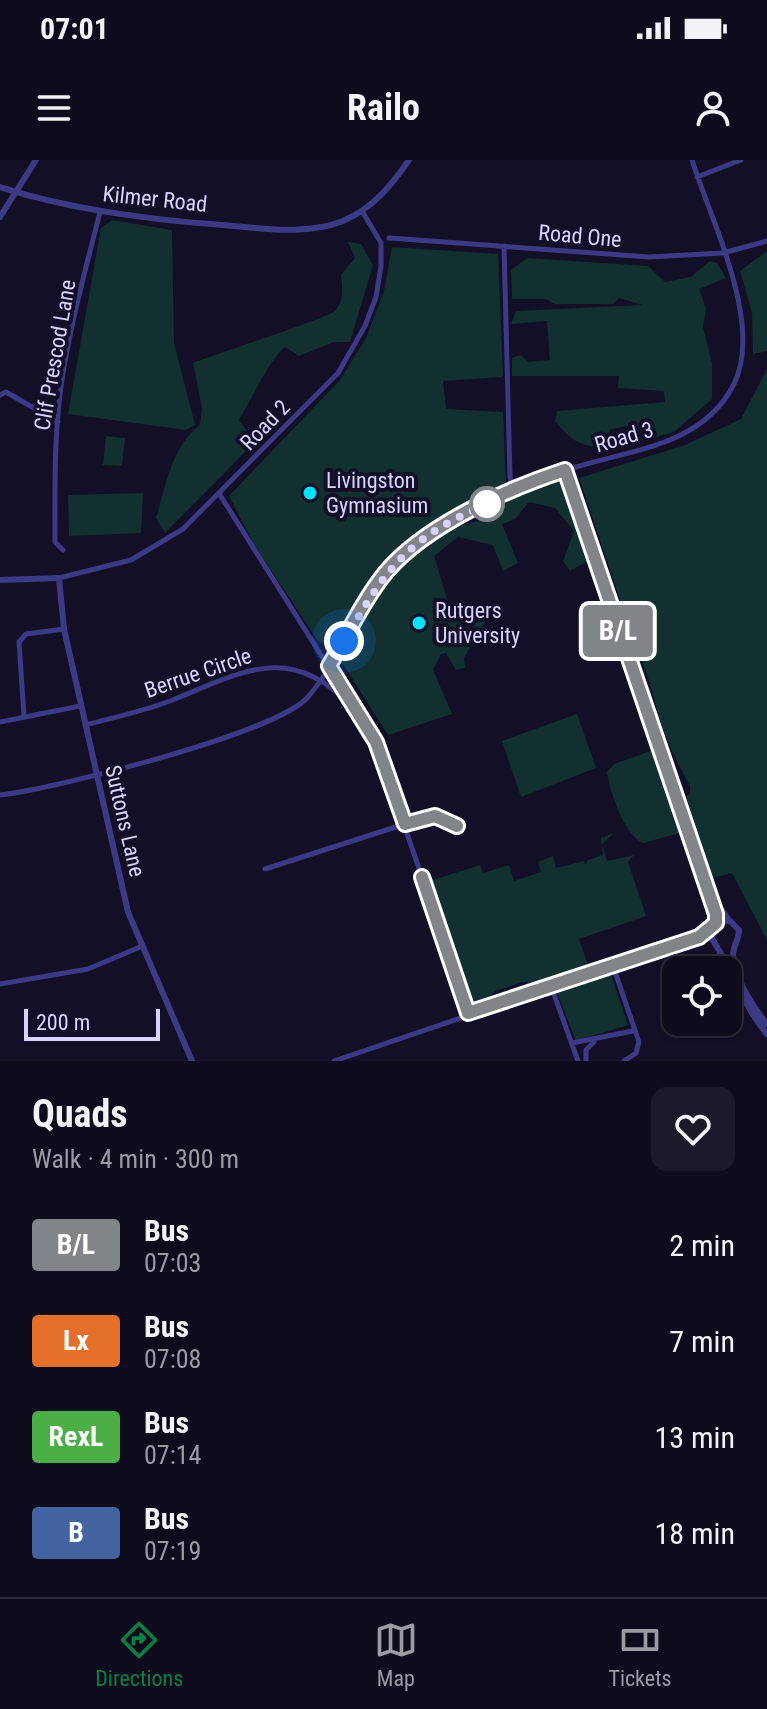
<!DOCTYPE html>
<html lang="en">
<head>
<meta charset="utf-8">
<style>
  body { margin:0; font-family:"Roboto Condensed",sans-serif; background:#1c1929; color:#f1f3f6; height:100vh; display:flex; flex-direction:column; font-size:30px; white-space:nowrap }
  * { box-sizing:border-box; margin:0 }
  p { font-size:26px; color:#9b9ba3 }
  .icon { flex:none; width:44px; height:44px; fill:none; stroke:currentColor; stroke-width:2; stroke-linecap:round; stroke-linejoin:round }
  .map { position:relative; height:901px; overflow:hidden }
  .details { display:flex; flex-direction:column; background:#0e0b1c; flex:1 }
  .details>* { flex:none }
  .badge { padding:0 16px; border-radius:6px; font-size:28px; line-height:52px }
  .fabs { position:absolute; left:662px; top:796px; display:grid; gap:16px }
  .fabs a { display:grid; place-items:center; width:80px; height:80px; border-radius:16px; background:#0e0b1c; box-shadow:0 2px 6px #0004,0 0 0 2px #2e2b3b; font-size:40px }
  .scale { position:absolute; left:24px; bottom:20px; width:136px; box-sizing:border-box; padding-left:8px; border:4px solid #d9d4ff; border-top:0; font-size:22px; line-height:28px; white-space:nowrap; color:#d9d4ff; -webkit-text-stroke:6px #130f26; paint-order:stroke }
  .you { position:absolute; width:40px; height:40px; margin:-20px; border:6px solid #fff; border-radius:50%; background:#1a73e8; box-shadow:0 0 0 12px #1a73e833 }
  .map>.badge { position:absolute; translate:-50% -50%; box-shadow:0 0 0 4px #fff }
  .round { display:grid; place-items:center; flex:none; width:84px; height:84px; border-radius:16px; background:#1c1929 }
  .head { display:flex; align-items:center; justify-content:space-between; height:136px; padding:0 32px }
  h1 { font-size:38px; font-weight:700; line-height:60px }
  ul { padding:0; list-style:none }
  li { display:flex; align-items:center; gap:24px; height:96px; padding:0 32px }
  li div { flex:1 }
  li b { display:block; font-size:30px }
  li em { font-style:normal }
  li .badge { min-width:88px; font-weight:700; text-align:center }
  .status { display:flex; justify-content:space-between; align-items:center; height:56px; padding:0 40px; background:#0e0b1c; direction:ltr }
  .status svg { height:22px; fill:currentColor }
  header { display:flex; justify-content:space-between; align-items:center; height:104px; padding:0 32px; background:#0e0b1c; font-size:36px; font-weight:700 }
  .dock { display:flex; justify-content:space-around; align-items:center; height:112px; border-top:2px solid #2e2b3b; background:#0e0b1c; font-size:22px; color:#9b9ba3 }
  .dock a { display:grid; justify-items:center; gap:4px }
  .dock .selected { color:#0b8043 }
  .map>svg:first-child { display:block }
  .green { fill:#12302f }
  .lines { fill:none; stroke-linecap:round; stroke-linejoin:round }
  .minor { stroke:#3d3a85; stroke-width:5 }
  .tertiary { stroke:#3d3a85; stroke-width:6 }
  .line-casing { stroke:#fff; stroke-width:18 }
  .line { stroke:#818489; stroke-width:12 }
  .walk { stroke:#d9d4ff; stroke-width:8; stroke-dasharray:0 14.4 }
  .poi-dot { fill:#00e5ff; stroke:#130f26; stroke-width:3 }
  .stop-dot { fill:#fff; stroke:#818489; stroke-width:4 }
  .labels { text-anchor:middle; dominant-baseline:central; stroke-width:8; stroke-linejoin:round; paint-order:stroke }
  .street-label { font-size:22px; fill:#d9d4ff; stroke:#130f26 }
  .poi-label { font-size:22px; fill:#d9d4ff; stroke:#130f26; text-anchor:start }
</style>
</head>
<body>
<div class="status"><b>07:01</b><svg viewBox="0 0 49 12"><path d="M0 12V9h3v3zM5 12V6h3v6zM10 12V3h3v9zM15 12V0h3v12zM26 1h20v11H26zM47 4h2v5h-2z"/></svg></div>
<header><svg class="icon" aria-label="menu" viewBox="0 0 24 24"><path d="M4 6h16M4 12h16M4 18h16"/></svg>Railo<svg class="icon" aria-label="person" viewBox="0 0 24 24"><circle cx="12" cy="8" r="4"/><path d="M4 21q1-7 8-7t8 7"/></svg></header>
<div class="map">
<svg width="767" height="901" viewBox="0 0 767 901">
  <rect width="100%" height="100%" fill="#130f26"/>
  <path class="green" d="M112,60L172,70L174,183L195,265L186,270L68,254L101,68Z
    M348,82L361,84L373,105L350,182H334L299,196L285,187C271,197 250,242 239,260L255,282L165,373L156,358C166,326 172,285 200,265L202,248L193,203C213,195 330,157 335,151C345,139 342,129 341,115L355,98Z
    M392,87L498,94L503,217L443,221L446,249L503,252L506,327C458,352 410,374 375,418C361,437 349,460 336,481L328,486L318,481L255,386L229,336L340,220L366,178L384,131Z
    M767,91V191L753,194L752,153L740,111Z
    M527,98L648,106L665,122L691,117L710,101L717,103L726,118L699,129L706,148L703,167L712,203V239L674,272L642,281L628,266L611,269L601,287C578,286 569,278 555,261L557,251L665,242L664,231L618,228L619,216H512V198L521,195L528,202L550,200L547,161L511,164L516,151L643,145L619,138L613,144H555L546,139H512L511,110Z
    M767,209V780L732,713L713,718L686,636L690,634V626C682,611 673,595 667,579C655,550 652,521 638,493L579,318L685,285L741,259Z
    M106,276L125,278L122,306L103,305Z
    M564,316L590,400L570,411L563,401L574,371L555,348L529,342L515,359L502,364L518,403L503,411L493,385L458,377L434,396L449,445L459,444L465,454L496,445L498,457H488L464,498L465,508L456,510L446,493L441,494L433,510L452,554L388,575L339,498C375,438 412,362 492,360L510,338Z
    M143,333L141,373L69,376L68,335Z
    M577,554L596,608L521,637L502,581Z
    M653,590L680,673L643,683C624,674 610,633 607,612L614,604Z
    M614,673L602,684L607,701L634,695L628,702L646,756L579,779L588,805L541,824L523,822L495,831L485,843L473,844L430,724L433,720L480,705L483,713L509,705L514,721L541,712L538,702L553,696L556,708L584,701L585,705L588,700L603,695L601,678Z
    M610,812L628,865L576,881L556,830Z"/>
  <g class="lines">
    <path class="minor" d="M697,17L741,0
      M389,78L649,97L723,93L767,81
      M504,86L510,317L514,332
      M0,235L6,232L58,262
      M565,310L716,763
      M220,335L376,582L468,853
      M63,390L55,382C55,333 54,283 60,234C68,172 85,112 100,52
      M59,418L131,400L183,369L338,213L365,166L376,137L381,106V83L362,51
      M24,556L19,482L26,474L64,469
      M0,562L80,546
      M85,565C115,557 146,551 175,539C241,512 291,482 350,545
      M0,635C54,629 277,573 308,537C356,480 373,399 444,364C480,346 517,328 555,314C616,290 698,292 733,226C765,166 711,61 692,0
      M265,709L405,664
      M709,731L730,761
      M613,806L639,882L636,893L624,901
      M0,824L88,809L140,787
      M551,826L578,901
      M572,883L633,871
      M334,901L699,777L713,767
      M586,901V890L594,882"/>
    <path class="tertiary" d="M0,27C73,50 146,59 222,65C261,68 305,76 343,61C373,48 391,26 409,0
      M0,57L36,0
      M0,420L59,418L64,469L128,752L192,901
      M767,864C753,847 734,818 733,795C733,786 739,780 739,770L730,761H720L713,767L712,779C733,810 743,846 767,874"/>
  </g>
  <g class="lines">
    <defs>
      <path id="line" d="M422,717L468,853L699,777L716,763V754L565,310C507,329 426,365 386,412C364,439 347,475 329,506L376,582L405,664L435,656L457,666"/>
    </defs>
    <use href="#line" class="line-casing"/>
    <use href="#line" class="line"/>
    <path class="walk" d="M344,481C387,408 406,379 487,344"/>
  </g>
  <g class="poi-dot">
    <circle cx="310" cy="333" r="8"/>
    <circle cx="419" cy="463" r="8"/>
  </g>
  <circle class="stop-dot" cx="487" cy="344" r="16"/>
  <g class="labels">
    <g class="street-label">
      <text transform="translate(155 39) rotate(6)">Kilmer Road</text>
      <text transform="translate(580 76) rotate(5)">Road One</text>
      <text transform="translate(55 195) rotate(-80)">Clif Prescod Lane</text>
      <text transform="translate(265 265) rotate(-46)">Road 2</text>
      <text transform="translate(624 277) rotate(-16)">Road 3</text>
      <text transform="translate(198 513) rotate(-19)">Berrue Circle</text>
      <text transform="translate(125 661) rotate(77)">Suttons Lane</text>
    </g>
    <g class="poi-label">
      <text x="326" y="320">Livingston<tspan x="326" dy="25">Gymnasium</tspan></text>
      <text x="435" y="450">Rutgers<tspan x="435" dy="25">University</tspan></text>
    </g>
  </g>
</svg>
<div class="fabs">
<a><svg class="icon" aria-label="locate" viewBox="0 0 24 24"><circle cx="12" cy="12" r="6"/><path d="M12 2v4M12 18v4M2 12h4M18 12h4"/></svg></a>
</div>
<div class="scale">200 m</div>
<div class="you" style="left:344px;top:481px"></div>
<b class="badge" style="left:618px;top:471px;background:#818489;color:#fff">B/L</b>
</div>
<section class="details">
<div class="head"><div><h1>Quads</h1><p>Walk · 4 min · 300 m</p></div><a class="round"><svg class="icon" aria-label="heart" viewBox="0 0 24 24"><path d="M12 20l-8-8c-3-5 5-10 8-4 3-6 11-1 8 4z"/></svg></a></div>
<ul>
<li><span class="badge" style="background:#818489;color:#fff">B/L</span><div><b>Bus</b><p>07:03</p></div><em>2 min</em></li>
<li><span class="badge" style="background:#e5702c;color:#fff">Lx</span><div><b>Bus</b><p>07:08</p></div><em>7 min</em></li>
<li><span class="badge" style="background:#4cae47;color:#fff">RexL</span><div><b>Bus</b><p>07:14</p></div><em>13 min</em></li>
<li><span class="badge" style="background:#4364a0;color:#fff">B</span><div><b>Bus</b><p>07:19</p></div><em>18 min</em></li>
</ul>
</section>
<nav class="dock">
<a class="selected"><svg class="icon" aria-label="directions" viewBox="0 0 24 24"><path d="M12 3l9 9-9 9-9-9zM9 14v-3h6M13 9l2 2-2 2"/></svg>Directions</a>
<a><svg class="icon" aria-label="map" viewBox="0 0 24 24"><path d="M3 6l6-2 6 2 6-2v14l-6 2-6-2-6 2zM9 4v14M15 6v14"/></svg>Map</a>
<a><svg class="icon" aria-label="tickets" viewBox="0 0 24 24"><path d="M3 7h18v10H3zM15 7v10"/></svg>Tickets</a>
</nav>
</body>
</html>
